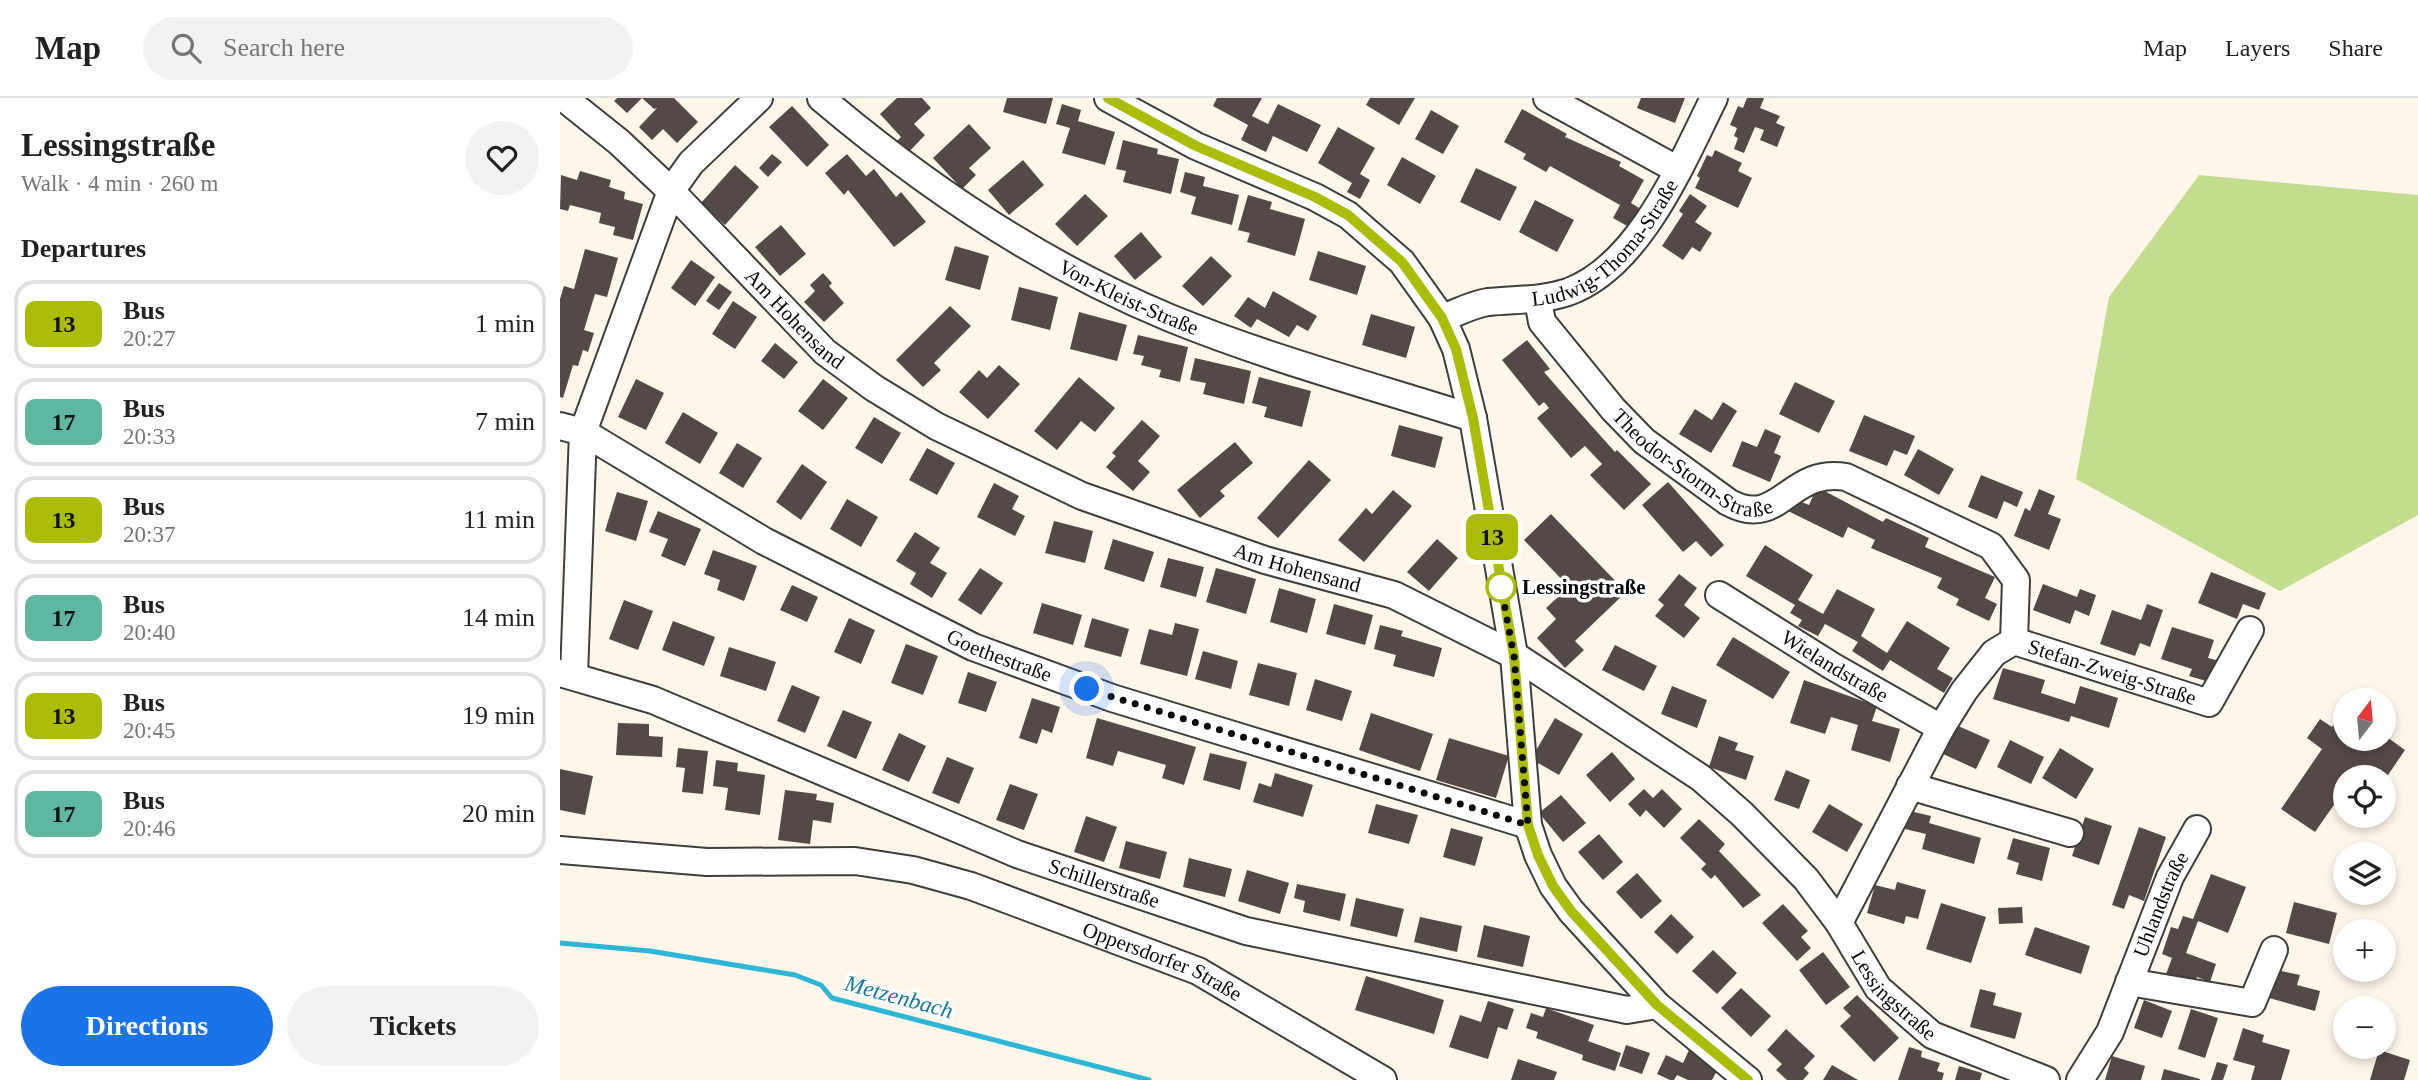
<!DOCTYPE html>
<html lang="en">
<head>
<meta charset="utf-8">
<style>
  body { margin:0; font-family:"Times New Roman",serif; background:#f2f2f2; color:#222; height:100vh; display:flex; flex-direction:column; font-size:26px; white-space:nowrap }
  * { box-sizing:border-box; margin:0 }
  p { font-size:23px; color:#767676 }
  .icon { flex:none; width:38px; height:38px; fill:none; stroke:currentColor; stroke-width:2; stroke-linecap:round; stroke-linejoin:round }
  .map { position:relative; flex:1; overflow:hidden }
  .side { display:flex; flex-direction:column; background:#fff; width:560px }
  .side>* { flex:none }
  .badge { padding:0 14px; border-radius:10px; font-size:24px; line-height:46px }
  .needle { width:46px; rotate:16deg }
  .buttons { position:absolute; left:1773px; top:590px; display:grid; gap:14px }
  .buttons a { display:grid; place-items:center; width:63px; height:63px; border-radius:50%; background:#fff; box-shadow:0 4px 10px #0003; font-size:35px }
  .you { position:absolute; width:35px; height:35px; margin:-18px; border:5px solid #fff; border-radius:50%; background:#1a73e8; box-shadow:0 0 0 10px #1a73e833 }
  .map>.badge { position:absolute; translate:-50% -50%; box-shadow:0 0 0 4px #fff }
  h2 { padding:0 21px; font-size:26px; line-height:63px }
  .round { display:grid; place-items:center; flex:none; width:74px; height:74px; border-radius:37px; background:#f2f2f2 }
  .head { display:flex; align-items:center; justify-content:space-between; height:119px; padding:0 21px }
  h1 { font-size:33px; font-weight:800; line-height:52px }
  .button { display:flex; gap:14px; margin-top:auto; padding:14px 21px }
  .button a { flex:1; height:80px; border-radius:42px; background:#1a73e8; color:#fff; font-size:28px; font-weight:800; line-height:80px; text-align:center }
  .button a+a { background:#f2f2f2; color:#222 }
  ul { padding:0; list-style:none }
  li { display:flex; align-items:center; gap:21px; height:88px; margin:0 14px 10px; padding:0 7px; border:4px solid #e0e0e0; border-radius:21px }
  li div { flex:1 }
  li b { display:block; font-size:26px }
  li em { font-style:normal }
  li .badge { min-width:77px; font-weight:700; text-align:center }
  header { display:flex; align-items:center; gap:42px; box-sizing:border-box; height:98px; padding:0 35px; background:#fff; border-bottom:2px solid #e0e0e0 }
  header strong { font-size:33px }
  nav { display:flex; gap:38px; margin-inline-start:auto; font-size:24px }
  .search { width:490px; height:63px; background:#f2f2f2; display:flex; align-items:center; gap:18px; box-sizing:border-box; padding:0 24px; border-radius:38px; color:#767676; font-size:26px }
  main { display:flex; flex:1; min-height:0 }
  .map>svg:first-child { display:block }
  .forest { fill:#c3dd8f }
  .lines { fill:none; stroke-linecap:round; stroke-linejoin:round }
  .stream { stroke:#2db6d6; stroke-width:5 }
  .building { fill:#554947 }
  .minor-casing { stroke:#3e3e3e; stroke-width:30 }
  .minor { stroke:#fff; stroke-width:26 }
  .line-casing { stroke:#fff; stroke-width:16 }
  .line { stroke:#abbd09; stroke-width:10 }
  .walk { stroke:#0b0b0b; stroke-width:7; stroke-dasharray:0 12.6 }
  .stop-dot { fill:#fff; stroke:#abbd09; stroke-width:3.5 }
  .labels { text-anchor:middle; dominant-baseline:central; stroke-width:7; stroke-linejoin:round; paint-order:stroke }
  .street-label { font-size:21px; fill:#0b0b0b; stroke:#fff }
  .stop-label { font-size:21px; font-weight:bold; fill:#0b0b0b; stroke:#fff; text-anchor:start }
  .water-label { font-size:23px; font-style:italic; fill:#0e7c9d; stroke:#fff }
</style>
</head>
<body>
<header>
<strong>Map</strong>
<div class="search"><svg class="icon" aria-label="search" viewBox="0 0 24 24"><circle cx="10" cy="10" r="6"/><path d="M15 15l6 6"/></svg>Search here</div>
<nav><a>Map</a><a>Layers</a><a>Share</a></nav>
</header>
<main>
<section class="side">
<div class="head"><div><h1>Lessingstraße</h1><p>Walk · 4 min · 260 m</p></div><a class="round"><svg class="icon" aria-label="heart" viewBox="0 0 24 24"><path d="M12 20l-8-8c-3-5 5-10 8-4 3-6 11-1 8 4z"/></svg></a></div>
<h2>Departures</h2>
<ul>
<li><span class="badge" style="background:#abbd09;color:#111">13</span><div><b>Bus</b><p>20:27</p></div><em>1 min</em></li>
<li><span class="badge" style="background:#5fb7a1;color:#111">17</span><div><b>Bus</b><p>20:33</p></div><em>7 min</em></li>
<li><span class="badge" style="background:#abbd09;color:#111">13</span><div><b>Bus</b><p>20:37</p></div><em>11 min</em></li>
<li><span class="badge" style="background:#5fb7a1;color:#111">17</span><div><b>Bus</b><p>20:40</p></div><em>14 min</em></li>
<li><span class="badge" style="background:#abbd09;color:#111">13</span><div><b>Bus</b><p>20:45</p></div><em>19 min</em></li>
<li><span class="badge" style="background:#5fb7a1;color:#111">17</span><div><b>Bus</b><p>20:46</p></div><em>20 min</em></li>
</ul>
<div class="button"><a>Directions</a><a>Tickets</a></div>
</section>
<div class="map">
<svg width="1858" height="982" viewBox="0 0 1858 982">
  <rect width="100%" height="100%" fill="#fff6ea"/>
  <path class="forest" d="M1639,77L1858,97V417L1720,493L1516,381L1549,199Z"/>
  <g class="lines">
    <path class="stream" d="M0,845L90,853L235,877L261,887L272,900L589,982"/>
  </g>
  <path class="building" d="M57,0H114L138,24L117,45L103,31L92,42L79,29L97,10L94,11L82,0L67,15L54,3Z
    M337,0H362L371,10L354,26L365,37L347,56L336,44L341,39L320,16Z
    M447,0H493L486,26L443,14Z
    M657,0H702L692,18L708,26L718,6L761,27L747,54L713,38L706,54L681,42L688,27L653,8Z
    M810,0H855L839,27L806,7Z
    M1081,0H1125L1115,25L1077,10Z
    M1187,0H1204L1200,10L1220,18L1216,25L1225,29L1217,49L1200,42L1204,32L1195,29L1184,55L1174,51L1178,40L1174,38L1177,30L1170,27L1178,8L1183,10Z
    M502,6L521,12L518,23L555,34L545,67L502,55L510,30L496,26Z
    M232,8L269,47L247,69L209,29Z
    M962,11L1007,36L1005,39L1061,64L1059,68L1084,82L1071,105L1079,110L1069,129L1053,120L1060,107L990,68L986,74L963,61L966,56L944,44Z
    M871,12L899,28L883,56L855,41Z
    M409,26L431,50L409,70L416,77L402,91L373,60Z
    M778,29L815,50L800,76L810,82L800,101L787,94L792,85L758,65Z
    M563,42L598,51L597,56L619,61L611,96L563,84L566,73L556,71Z
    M1155,52L1182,65L1178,73L1192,80L1178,110L1135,90L1140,80L1137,78L1147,57L1152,59Z
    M212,56L222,64L208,79L199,70Z
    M287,56L306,78L314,71L336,99L341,94L366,124L334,149L288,92L284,97L265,75Z
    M842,59L876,78L860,106L827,87Z
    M463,62L484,87L449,117L428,92Z
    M175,67L199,89L165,127L141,105Z
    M916,70L957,89L940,123L900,104Z
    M20,73L51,82L49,89L65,94L64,101L83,106L73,142L53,137L55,129L39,125L41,115L10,107L8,113L0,111L1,77L17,82Z
    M625,74L645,79L643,88L679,97L672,127L631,116L636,99L620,94Z
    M525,96L548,118L517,148L495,126Z
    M1130,96L1147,108L1135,124L1152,135L1140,154L1132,149L1123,162L1102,148L1123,116L1119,113Z
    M688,97L712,104L710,111L745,121L735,158L687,144L690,135L678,132Z
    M975,102L1014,122L997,154L959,134Z
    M221,127L246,156L220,178L195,149Z
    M581,134L602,159L575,182L554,158Z
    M395,148L429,158L420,192L385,182Z
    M25,151L58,160L47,199L35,196L24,232L34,235L28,254L23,252L18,268L13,267L3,300L0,299V201L4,188L14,191Z
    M758,153L806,168L797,197L749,182Z
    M651,158L672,178L643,208L622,188Z
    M131,162L155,179L135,208L111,190Z
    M263,175L272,185L269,188L284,205L264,224L244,204L255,193L250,187Z
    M159,185L172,194L159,212L146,203Z
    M459,189L498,199L490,232L451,222Z
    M713,193L757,218L748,233L737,227L729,239L697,221L691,230L674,218L688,199L705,210Z
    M173,203L197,219L175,251L152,236Z
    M390,208L411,228L374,265L381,272L363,289L336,262Z
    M519,214L567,227L557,263L510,251Z
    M811,216L855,229L846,260L802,247Z
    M578,237L628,249L620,284L599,279L601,272L581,267L584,258L573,256Z
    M967,242L990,271L984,274L1004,297L1055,354L1057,352L1091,386L1064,412L1030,377L1042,366L1025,348L1011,360L977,320L989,310L984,304L979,308L942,262Z
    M215,245L238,264L224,281L201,263Z
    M635,260L691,273L684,306L643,296L646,285L630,282Z
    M439,267L460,286L428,321L399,294L419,272L427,280Z
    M519,279L555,310L535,334L521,323L497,352L474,333Z
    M699,279L751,293L742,329L704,319L707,309L692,305Z
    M76,281L104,295L86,332L58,319Z
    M263,281L288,300L263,332L238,313Z
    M1235,284L1275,303L1259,335L1219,316Z
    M1163,304L1177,313L1151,355L1119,336L1135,311L1152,322Z
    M123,314L158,335L140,366L105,345Z
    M1304,317L1355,338L1347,357L1334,352L1327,368L1289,353Z
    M314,319L341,335L322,366L295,350Z
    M582,322L600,338L578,363L590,374L573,393L546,369L556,358L552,355Z
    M839,327L883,339L875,370L831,358Z
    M1205,331L1221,338L1214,355L1221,358L1210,384L1172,368L1182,343L1197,349Z
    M675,344L693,365L660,393L665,398L640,420L617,392Z
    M177,345L202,360L183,390L159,375Z
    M367,350L395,365L377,397L349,382Z
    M1358,351L1394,371L1379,397L1344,377Z
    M749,362L771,382L718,440L697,420Z
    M242,366L267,384L241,422L216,404Z
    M1421,377L1463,394L1457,409L1444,403L1437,421L1408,409Z
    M1108,384L1164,447L1151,459L1136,443L1123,454L1082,407Z
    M434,385L459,398L452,411L465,418L455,438L417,419Z
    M1257,389L1323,424L1326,420L1369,440L1365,449L1435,479L1425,500L1437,506L1429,523L1396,507L1399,501L1377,490L1382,480L1311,450L1315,442L1288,429L1283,440L1226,412L1232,400L1249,407Z
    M1479,391L1495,398L1488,416L1501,421L1489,452L1454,438L1465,410L1470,413Z
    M833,392L852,408L804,464L778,442L806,410L812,416Z
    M57,394L88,403L76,443L45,433Z
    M287,401L318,419L301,449L270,431Z
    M98,413L141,431L125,468L101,458L108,441L89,434Z
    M991,416L1066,494L1015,543L1024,552L1005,570L977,540L996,521L986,510L1009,489L964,442Z
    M494,423L533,433L525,465L485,455Z
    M355,434L380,450L370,465L387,475L372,500L350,486L356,475L336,463Z
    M553,441L594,454L584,484L544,471Z
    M877,441L898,460L869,493L847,474Z
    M1205,447L1253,477L1238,502L1263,516L1277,491L1315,511L1301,538L1327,555L1347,523L1390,550L1377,571L1393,580L1384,595L1330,562L1323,573L1292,553L1298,544L1265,526L1258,538L1238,528L1242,522L1230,515L1235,507L1186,478Z
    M153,452L197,468L184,503L157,492L160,482L144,476Z
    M608,460L644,469L636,499L600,489Z
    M420,470L443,485L421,517L398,502Z
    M656,470L696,481L686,516L646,504Z
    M1651,474L1706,495L1699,512L1683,506L1677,521L1638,505Z
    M1119,476L1137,490L1124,507L1140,520L1124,540L1095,518L1104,507L1098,502Z
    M1483,486L1517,499L1520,491L1536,497L1529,518L1515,512L1510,526L1473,512Z
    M232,487L258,499L247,524L220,512Z
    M719,490L756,501L747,535L710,524Z
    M64,502L93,513L78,552L49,541Z
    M482,505L522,517L513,547L473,535Z
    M774,506L813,517L805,547L766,536Z
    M1587,506L1603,512L1590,549L1580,545L1575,558L1540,546L1552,512L1581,522Z
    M289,520L315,532L301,566L274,554Z
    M532,520L569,531L561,559L524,549Z
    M113,523L155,539L144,568L102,552Z
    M615,525L639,531L627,578L580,566L589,531L612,537Z
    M820,527L843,533L841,538L882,550L874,579L833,568L836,557L814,551Z
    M1612,529L1654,542L1648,560L1660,563L1653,585L1629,578L1632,571L1601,561Z
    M1173,539L1230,574L1213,601L1156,567Z
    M346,546L378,558L363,597L331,585Z
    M1055,547L1097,568L1084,593L1042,572Z
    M169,549L216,564L206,593L160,578Z
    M643,553L678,563L671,591L635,581Z
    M698,565L737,575L729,608L689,597Z
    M1443,570L1485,582L1481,595L1515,606L1520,588L1558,600L1549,630L1511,618L1509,624L1433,601Z
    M408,574L437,584L426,614L398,605Z
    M755,581L792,593L782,623L746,612Z
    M1244,582L1317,608L1312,623L1340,631L1330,664L1291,652L1298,627L1271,619L1265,636L1230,625Z
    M232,587L260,599L245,635L217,623Z
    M1112,588L1147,602L1137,630L1101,616Z
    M472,600L500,609L492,635L482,631L477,646L459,640Z
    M1785,609V640H1824V637L1845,652L1824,683V679H1785V691L1755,734L1721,711L1762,651L1747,640L1760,621L1772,629Z
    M283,612L312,624L296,661L267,648Z
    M811,615L873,636L860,673L799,652Z
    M537,620L636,649L624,687L602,680L606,667L558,653L553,668L526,660Z
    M995,620L1023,636L999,677L971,661Z
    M58,625L89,626V638L103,639L102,659L56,657Z
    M1396,627L1430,642L1416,671L1383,656Z
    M339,635L366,648L349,684L322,672Z
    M1159,638L1178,645L1175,652L1194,658L1186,682L1149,669Z
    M889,640L949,658L936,700L876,682Z
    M1450,642L1484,659L1471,686L1437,669Z
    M118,650L148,653L143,696L122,694L125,670L116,669Z
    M1500,650L1534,671L1516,701L1482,680Z
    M1052,654L1075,681L1050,704L1026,677Z
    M650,655L687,664L680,692L643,682Z
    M387,659L414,670L399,706L372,695Z
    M156,662L178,665L177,673L205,677L200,717L165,712L168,690L153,688Z
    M0,671L33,678L25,717L0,712Z
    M1226,672L1250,682L1239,711L1214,702Z
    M715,675L753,687L743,719L693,704L699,685L711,689Z
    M450,686L478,696L464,732L436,722Z
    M1084,691L1093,700L1102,691L1122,711L1104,730L1086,712L1080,719L1068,706Z
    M225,692L257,696L256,702L274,705L271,725L253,722L250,746L218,742Z
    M1001,697L1026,725L1003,744L979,715Z
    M816,706L858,717L849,746L808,735Z
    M1269,706L1303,726L1287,754L1252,734Z
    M1350,713L1371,718L1369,725L1421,740L1414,766L1362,751L1366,736L1345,731Z
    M526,718L557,729L544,764L514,754Z
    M1525,719L1552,728L1539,767L1512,758Z
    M1139,721L1165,746L1159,753L1201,797L1183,810L1155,777L1151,781L1141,771L1146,766L1120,740Z
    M1579,729L1606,739L1584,803L1569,797L1564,811L1552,807Z
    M891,730L923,739L915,768L883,759Z
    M1039,736L1063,764L1043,782L1018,754Z
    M1453,740L1490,750L1482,783L1456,776L1459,765L1447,761Z
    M566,743L607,754L600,781L559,770Z
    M629,760L672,771L665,799L623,789Z
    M687,772L729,785L720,816L678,803Z
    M1077,775L1102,803L1081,821L1056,794Z
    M1651,776L1686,789L1668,835L1638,823L1626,855L1656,866L1650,884L1637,879L1633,889L1605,879L1612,860L1602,856L1611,829L1618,831L1623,818L1633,821Z
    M1337,784L1366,792L1358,821L1346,818L1344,826L1307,815L1315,787L1335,792Z
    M737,786L786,796L780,823L743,814L745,803L734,800Z
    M796,800L844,811L837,839L790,828Z
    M1734,804L1777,815L1769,846L1726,835Z
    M1381,805L1426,819L1411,865L1366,851Z
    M1223,806L1248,833L1241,839L1251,850L1237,863L1202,825Z
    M1462,809L1463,825L1439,826L1438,810Z
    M1111,816L1134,839L1117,856L1094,834Z
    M860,819L902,828L897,854L854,844Z
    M924,827L970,838L963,869L917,859Z
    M1475,829L1530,848L1521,876L1465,857Z
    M1153,852L1177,875L1157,896L1132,873Z
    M1263,854L1290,889L1266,907L1239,872Z
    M1717,872L1740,877L1737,887L1760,893L1755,913L1709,900Z
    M806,878L884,902L874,936L795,912Z
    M1181,890L1211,918L1191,939L1161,910Z
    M1420,891L1436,895L1433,907L1462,915L1455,941L1410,929Z
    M1297,897L1339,940L1314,964L1280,928L1291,918L1283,910Z
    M1584,902L1612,913L1602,940L1574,930Z
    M928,903L954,911L947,932L938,929L928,961L889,949L900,917L921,924Z
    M986,910L1034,927L1028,943L1061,955L1055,973L1022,962L1023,957L976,940L978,934L966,930L971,915L983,919Z
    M1631,911L1658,920L1645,960L1618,951Z
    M1683,930L1704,937L1702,944L1730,952L1721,982H1691L1695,968L1673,962Z
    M1226,931L1255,958L1244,970L1249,975L1243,982H1227L1216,972L1222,966L1207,952Z
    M1066,947L1090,955L1082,976L1059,968Z
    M1349,949L1362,953L1361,959L1380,965L1377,973L1384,975L1382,982H1338Z
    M1129,952L1160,967L1152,982H1128L1117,977L1114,982H1110L1097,976L1106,957L1123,965Z
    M1819,952L1850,962L1844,982H1810Z
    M1552,958L1585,968L1581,982H1545Z
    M958,961L997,974L994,982H951Z
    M1657,964L1668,967L1663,982H1651Z
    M1272,967L1298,982H1263Z
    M1399,968L1422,975L1420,982H1395Z
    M1604,971L1640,981V982H1601Z"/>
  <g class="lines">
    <defs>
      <g id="minor">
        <path id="s1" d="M4,0L59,44L111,93L265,254L314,290L376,328L522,398L705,462L834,497L954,557L1141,680L1182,716L1246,781L1279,825L1318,890L1372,937L1486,982"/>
        <path id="s2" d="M261,0C366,89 482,167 610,220C708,260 812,288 913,320"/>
        <path d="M548,0L636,48L755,99L788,117L842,164L882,220L896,251L913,320L954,557L968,727L978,757L993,788L1011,813L1097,907L1188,982"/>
        <path d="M987,0L1118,72"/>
        <path id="s3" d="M978,202L982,224L1053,311L1084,343L1168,404C1220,433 1228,369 1286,379L1431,448L1456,482L1454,543L1434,555L1404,593L1381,630L1279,825"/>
        <path id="s4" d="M882,220C897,215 913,206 928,204C956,201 981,203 1008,194C1080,168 1122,64 1154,0"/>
        <path id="s5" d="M0,328L23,334L204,443L413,549L552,600L968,727"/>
        <path id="s6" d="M1159,497L1272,568L1381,630"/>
        <path id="s7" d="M1454,543L1649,605L1690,532"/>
        <path id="s8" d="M0,575L93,602L457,756L686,833L1067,912L1097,907"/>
        <path d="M14,577L23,334L111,93L131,65L199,0"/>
        <path d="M1350,688L1510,735"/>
        <path id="s9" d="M0,752L147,764L295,763L353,772L411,788L638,873L823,982"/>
        <path d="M1569,884L1692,905L1714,852"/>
        <path id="s10" d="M1520,982L1550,934L1610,779L1637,731"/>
      </g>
    </defs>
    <use href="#minor" class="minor-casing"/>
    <use href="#minor" class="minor"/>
  </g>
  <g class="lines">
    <defs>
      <path id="line" d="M548,0L636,48L755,99L788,117L842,164L882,220L896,251L913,320L954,558L968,727L978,757L993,788L1011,813L1097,907L1188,982"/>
    </defs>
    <use href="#line" class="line-casing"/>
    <use href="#line" class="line"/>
    <path class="walk" d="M527,591L968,727L954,558L941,489"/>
  </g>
  <circle class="stop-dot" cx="941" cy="489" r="14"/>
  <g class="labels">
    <g class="street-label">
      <text stroke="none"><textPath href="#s4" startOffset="189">Ludwig-Thoma-Straße</textPath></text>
      <text stroke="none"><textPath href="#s2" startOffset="368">Von-Kleist-Straße</textPath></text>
      <text stroke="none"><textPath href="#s1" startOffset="320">Am Hohensand</textPath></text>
      <text stroke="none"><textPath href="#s3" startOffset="234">Theodor-Storm-Straße</textPath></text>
      <text stroke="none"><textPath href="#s1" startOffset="887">Am Hohensand</textPath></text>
      <text stroke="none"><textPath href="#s5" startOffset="497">Goethestraße</textPath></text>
      <text stroke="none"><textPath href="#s6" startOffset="136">Wielandstraße</textPath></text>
      <text stroke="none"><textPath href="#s7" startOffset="103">Stefan-Zweig-Straße</textPath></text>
      <text stroke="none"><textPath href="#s8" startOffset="584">Schillerstraße</textPath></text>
      <text stroke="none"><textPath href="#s10" startOffset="194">Uhlandstraße</textPath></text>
      <text stroke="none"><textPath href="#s9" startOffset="620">Oppersdorfer Straße</textPath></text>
      <text stroke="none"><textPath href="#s1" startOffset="1638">Lessingstraße</textPath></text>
    </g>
    <g class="stop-label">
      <text x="962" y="489">Lessingstraße</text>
    </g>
    <g class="water-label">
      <text transform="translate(339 899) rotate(15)">Metzenbach</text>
    </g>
  </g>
</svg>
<div class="buttons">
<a><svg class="needle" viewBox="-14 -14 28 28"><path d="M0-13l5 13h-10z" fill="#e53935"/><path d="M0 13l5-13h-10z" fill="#767676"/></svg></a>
<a><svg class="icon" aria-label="locate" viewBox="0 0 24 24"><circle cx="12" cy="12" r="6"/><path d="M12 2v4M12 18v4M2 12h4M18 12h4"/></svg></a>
<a><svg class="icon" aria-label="layers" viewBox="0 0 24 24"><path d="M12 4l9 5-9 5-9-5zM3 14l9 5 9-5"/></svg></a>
<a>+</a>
<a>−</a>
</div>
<div class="you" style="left:527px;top:591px"></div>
<b class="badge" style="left:932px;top:439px;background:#abbd09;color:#111">13</b>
</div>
</main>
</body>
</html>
